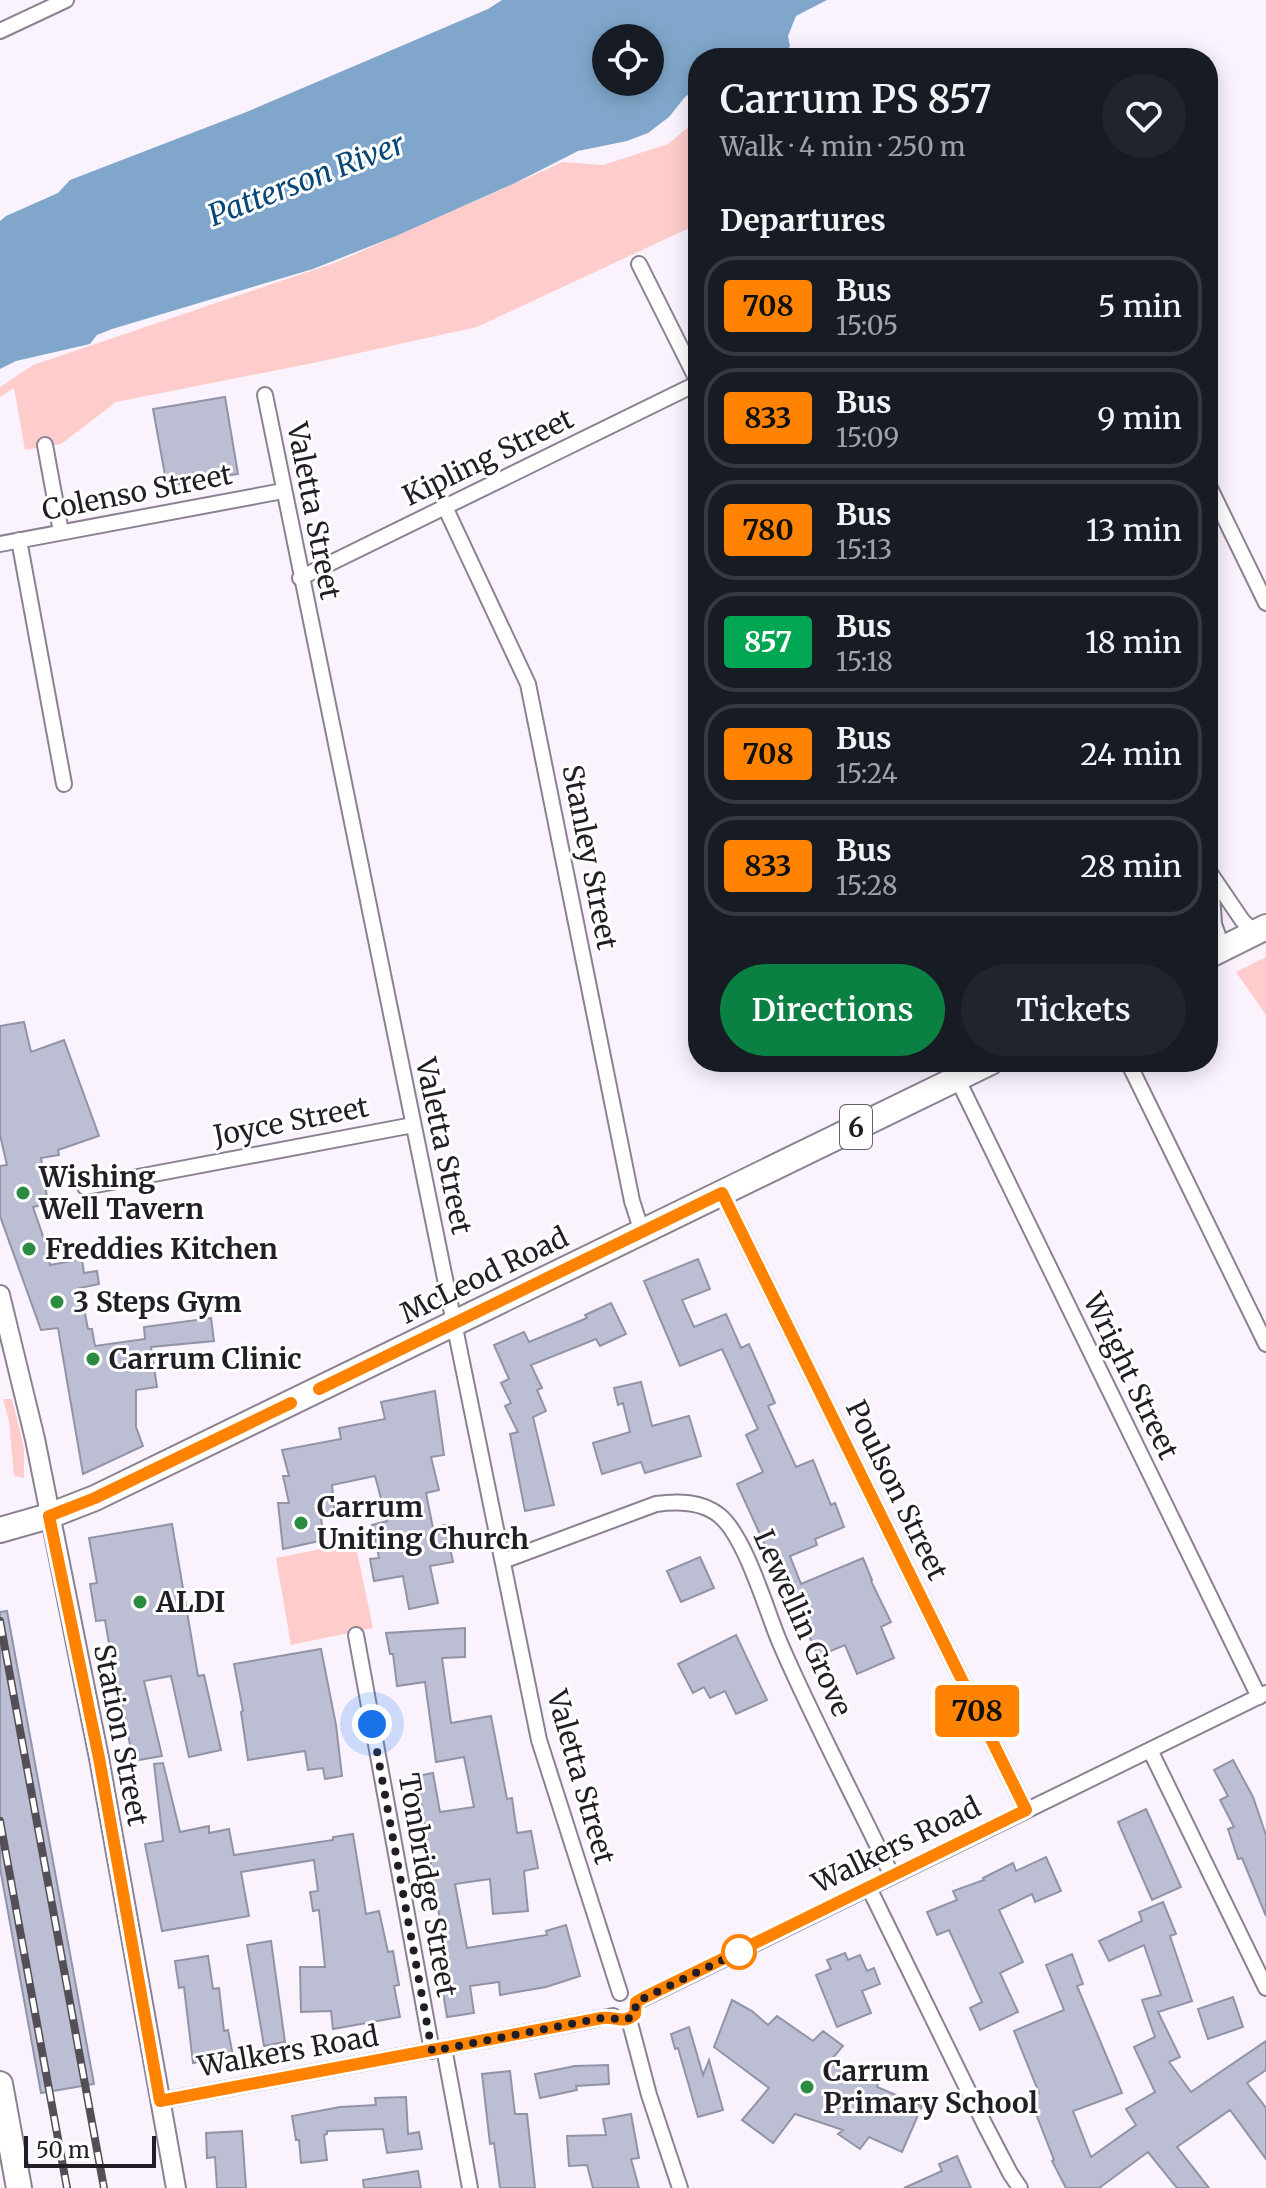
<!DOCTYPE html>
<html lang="en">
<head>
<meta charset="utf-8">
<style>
  body { margin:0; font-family:Merriweather,serif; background:#20242c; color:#f1f3f6; height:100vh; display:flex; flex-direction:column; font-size:30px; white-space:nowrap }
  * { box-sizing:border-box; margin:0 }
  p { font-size:26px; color:#9ea1a6 }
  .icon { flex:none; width:44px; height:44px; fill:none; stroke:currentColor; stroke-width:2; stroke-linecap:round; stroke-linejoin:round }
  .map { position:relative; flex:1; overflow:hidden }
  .details { position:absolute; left:688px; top:48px; width:530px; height:1024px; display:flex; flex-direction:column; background:#171b24; border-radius:32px; box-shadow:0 4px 20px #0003 }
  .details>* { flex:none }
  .badge { padding:0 16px; border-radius:6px; font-size:28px; line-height:52px }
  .fabs { position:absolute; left:592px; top:24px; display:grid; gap:16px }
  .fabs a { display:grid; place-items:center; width:72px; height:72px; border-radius:50%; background:#171b24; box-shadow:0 4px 20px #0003; font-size:40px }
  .scale { position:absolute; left:24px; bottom:20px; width:132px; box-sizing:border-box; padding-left:8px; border:4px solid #221e25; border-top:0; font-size:22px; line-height:28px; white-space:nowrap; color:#221e25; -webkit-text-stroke:6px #fff; paint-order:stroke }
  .you { position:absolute; width:40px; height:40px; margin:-20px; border:6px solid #fff; border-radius:50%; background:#1a73e8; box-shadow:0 0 0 12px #1a73e833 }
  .map>.badge { position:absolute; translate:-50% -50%; box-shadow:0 0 0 4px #fff }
  h2 { padding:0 32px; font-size:30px; line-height:72px }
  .round { display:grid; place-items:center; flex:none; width:84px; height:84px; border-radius:42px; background:#20242c }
  .head { display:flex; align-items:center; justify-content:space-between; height:136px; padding:0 32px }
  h1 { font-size:38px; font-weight:600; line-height:60px }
  .action { display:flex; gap:16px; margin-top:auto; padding:16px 32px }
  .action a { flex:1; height:92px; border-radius:48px; background:#0b8043; color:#fff; font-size:32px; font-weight:600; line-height:92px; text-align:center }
  .action a+a { background:#20242c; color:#f1f3f6 }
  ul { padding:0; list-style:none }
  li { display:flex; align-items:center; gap:24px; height:100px; margin:0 16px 12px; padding:0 16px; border:4px solid #363941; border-radius:32px }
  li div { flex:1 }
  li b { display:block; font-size:30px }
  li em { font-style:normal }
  li .badge { min-width:88px; font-weight:700; text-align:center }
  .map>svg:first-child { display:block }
  .green { fill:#fecccb }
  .water { fill:#80a7cb; fill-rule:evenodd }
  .building { fill:#bcbed3; stroke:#9193a7; stroke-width:2 }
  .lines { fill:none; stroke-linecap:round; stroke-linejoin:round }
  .minor-casing { stroke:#8c8192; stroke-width:18 }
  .tertiary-casing { stroke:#8c8192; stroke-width:22 }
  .primary-casing { stroke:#8c8192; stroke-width:28 }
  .trunk-casing { stroke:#8c8192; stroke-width:28 }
  .minor { stroke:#fff; stroke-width:14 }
  .tertiary { stroke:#fff; stroke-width:18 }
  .primary { stroke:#fff; stroke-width:24 }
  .trunk { stroke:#fff; stroke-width:24 }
  .rail-casing { stroke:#544f57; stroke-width:8 }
  .rail { stroke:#fff; stroke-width:5; stroke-dasharray:15; stroke-linecap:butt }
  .line-casing { stroke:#fff; stroke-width:18 }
  .line { stroke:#ff8200; stroke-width:12 }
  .walk { stroke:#221e25; stroke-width:8; stroke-dasharray:0 14.4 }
  .poi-dot { fill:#2b8b3e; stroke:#fff; stroke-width:3 }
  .stop-dot { fill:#fff; stroke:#ff8200; stroke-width:4 }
  .labels { text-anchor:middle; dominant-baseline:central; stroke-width:6; stroke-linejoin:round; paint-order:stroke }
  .shield { fill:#fff; stroke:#646266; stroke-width:2 }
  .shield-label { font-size:26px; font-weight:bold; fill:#221e25 }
  .street-label { font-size:28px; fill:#221e25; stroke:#fff }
  .poi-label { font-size:28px; font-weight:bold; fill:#221e25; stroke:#fff; text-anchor:start }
  .water-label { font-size:30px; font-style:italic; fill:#084876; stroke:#fff }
</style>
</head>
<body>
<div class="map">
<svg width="1266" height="2188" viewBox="0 0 1266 2188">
  <rect width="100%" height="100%" fill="#faf3fe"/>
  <path class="green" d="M691,125L698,127V224L477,327L318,362L116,402L61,444L25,450L14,388L0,397V387L33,365L337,262L563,162L603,165L668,144Z
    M1266,957V1015L1236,972Z
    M3,1399H12L24,1448V1478L14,1476L9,1421Z
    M355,1542L373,1628L291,1645L276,1558Z"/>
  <path class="water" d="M502,0H827L796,16L788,36L790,46L783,58H698V88L685,97L669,117L648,133L627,141L578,151L513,184L396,236L313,269L112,329L97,335L90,344L16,361L0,369V221L6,216L58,193L70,180L249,111L488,9ZM606,38H650V82H606Z"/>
  <path class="building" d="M225,397L238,474L167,486L153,409Z
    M24,1022L31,1052L64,1040L99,1136L58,1150L59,1155L41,1158L48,1204L33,1207L46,1245L50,1265L82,1259L84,1273L97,1271L99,1284L80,1288L88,1329H92L95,1346L145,1339L144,1327L211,1318L214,1341L151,1347L157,1387L136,1390V1427L143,1446L83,1474L58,1328L41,1330L0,1216V1166L7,1165L0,1135V1026Z
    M698,1259L710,1289L682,1300L694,1327L726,1314L741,1348L749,1344L775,1403L768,1406L796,1467L813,1460L831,1505L835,1503L844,1527L815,1539L817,1545L790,1556L801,1584L863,1558L872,1580L871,1581L891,1622L881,1627L894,1658L857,1674L845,1645L818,1656L776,1562L773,1563L737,1484L763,1472L746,1435L758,1429L722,1349L680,1366L644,1281Z
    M611,1303L626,1334L600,1346L596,1339L531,1365L542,1388L537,1390L546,1411L533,1417L554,1505L525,1511L510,1434L518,1432L505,1406L511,1403L501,1383L509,1379L494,1345L524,1332L529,1342L587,1318L585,1315Z
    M641,1382L652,1426L689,1416L701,1456L645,1473L641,1462L602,1474L593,1443L630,1432L623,1403L618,1405L614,1388Z
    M435,1391L444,1455L431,1457L439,1490L426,1493L433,1528L445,1525L453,1562L430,1566L438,1603L409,1609L403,1576L374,1581L370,1559L379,1558L372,1525L387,1521L375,1476L332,1485L335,1514L321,1518L324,1540L283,1549L278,1503H289L283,1476H289L282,1450L341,1439L339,1428L385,1419L381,1402Z
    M172,1524L198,1676L204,1675L221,1750L189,1757L171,1676L144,1681L162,1756L133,1761L119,1685H116L105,1620L96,1621L90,1584L97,1583L89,1538Z
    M700,1557L714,1588L681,1602L667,1571Z
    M7,1611L94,2084L41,2093L0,1868V1612Z
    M465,1628V1657L442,1658L451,1723L491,1716L507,1799L512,1798L517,1833L531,1831L538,1868L524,1871L528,1911L493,1914L490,1879L455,1884L467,1948L547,1935L546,1931L566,1925L580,1976L546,1987L500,1995L499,1982L470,1986L474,2013L447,2017L442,1986L449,1985L446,1958L417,1776L433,1773L440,1812L474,1807L464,1757L436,1762L425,1682L397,1686L393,1654H390L386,1633Z
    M736,1635L767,1700L736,1714L725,1691L710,1698L704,1687L693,1693L678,1664Z
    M321,1649L336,1725L342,1776L325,1779L323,1768L308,1770L305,1751L248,1760L241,1712L243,1711L234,1664Z
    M1233,1760L1253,1797L1266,1835V1916L1242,1858L1238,1859L1228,1829L1234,1827L1220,1800L1228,1796L1214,1770Z
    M163,1763L180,1832L209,1826V1833L229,1829L234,1855L333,1840V1837L353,1834L366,1914L379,1911L388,1952L393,1951L399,1985L394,1986L400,2017L333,2029L331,2011L301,2012L300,1967H325L319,1910L313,1911L310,1892L318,1891L314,1860L241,1872L249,1916L162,1931L145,1844L163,1841L154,1764Z
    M1146,1809L1181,1887L1152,1900L1118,1822Z
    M1046,1857L1061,1891L1035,1902L1032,1894L999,1910L1023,1962L1000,1973L1018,2012L980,2030L970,2008L982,2002L949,1930L937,1935L927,1912L957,1900L953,1891L984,1880L983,1878L1013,1863L1016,1871Z
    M1163,1902L1176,1934L1170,1936L1192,2001L1158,2012L1180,2057L1169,2062L1191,2092L1266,2041V2070L1247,2083L1266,2108V2159L1230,2110L1177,2147L1209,2188H1177L1148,2152L1099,2188H1066L1052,2161L1054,2160L1029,2096L1039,2093L1014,2031L1064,2010L1046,1965L1072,1954L1083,1984L1077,1986L1122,2093L1073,2111L1091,2157L1136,2125L1126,2109L1155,2092L1134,2047L1155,2037L1142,2000L1161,1995L1144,1945L1109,1961L1099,1941L1142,1921L1139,1912Z
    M271,1941L285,2042L264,2046L247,1945Z
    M845,1953L848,1960L860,1955L867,1971L874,1968L880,1984L862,1991L871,2013L837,2027L816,1975L831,1969L827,1960Z
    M208,1956L213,1989L219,1988L224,2031L228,2030L233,2056L193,2063L184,1987L179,1988L175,1961Z
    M1233,1997L1243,2027L1208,2039L1198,2009Z
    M732,2000L752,2011L768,2025L777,2016L813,2041L823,2031L843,2046L831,2060L878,2084L877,2087L922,2106L902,2152L869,2137L860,2149L838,2134L843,2130L795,2114L773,2143L742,2120L769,2088L714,2047Z
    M689,2027L703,2075L709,2060L723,2110L698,2117L678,2048L675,2049L671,2034Z
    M608,2065L609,2084L576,2086L577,2090L540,2098L535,2074L575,2066Z
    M510,2071L515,2114H527L535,2188H500L494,2143L490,2144L482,2074Z
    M406,2097L408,2134L419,2132L422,2149L387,2153L383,2129L327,2131V2134L324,2135L327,2160L301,2163L299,2140H296L292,2116L340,2107L376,2105L375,2098Z
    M631,2114L639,2158L631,2159L639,2188H593L587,2165L569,2166L567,2136L606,2135L603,2119Z
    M242,2131L246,2188H217L215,2157L207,2158L206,2133Z
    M957,2156L971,2188H904L942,2171L939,2164Z
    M418,2171L421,2188H364L363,2180Z"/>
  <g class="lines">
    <defs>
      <path id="minor" d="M0,31L66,0
        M639,264L698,382
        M265,395L539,1740L620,1993
        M45,445L61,532
        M1208,484L1266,603
        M445,507L528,684L632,1201L642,1232
        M19,540L64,784
        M0,544L283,491
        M300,578L698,383
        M1208,870L1242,920L1249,927L1260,929
        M1211,879L1214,924L1223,949
        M1128,1062L1266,1344
        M957,1078L1259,1697
        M85,1187L413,1125
        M722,1193L1026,1810
        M503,1561L656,1504C678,1501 702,1501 720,1516C746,1538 766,1610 780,1643C814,1722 855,1798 892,1876
        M356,1635L432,2051
        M1150,1750L1266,1988
        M869,1888L985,2125L1010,2173L1020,2188
        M636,2002L1266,1693
        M629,2019L649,2095L680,2188
        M444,2048L470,2188
        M160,2101L613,2016"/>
      <path id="tertiary" d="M0,1295L35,1439L99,1758L176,2188"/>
      <path id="primary" d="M1208,956L1266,927
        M0,1530L49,1516L95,1498L991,1062"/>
      <path id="trunk" d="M0,2084L19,2188"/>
    </defs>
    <use href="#minor" class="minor-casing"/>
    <use href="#tertiary" class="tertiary-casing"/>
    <use href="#primary" class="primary-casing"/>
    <use href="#trunk" class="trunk-casing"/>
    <use href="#minor" class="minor"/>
    <use href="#tertiary" class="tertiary"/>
    <use href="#primary" class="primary"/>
    <use href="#trunk" class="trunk"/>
    <defs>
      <path id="rail" d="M0,1621L104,2188
        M0,1821L67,2188"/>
    </defs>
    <use href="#rail" class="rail-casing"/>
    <use href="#rail" class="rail"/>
  </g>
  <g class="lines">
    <defs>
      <path id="line" d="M291,1403L95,1498L49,1516L99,1758L160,2101L602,2018C615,2016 624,2025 635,2014L636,2002L645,1997L1026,1810L722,1193L319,1389"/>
    </defs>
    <use href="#line" class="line-casing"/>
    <use href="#line" class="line"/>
    <path class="walk" d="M372,1724L432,2051L602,2018C615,2016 624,2025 635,2014L636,2002L739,1952"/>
  </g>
  <g class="poi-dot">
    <circle cx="23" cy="1193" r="8"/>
    <circle cx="29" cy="1249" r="8"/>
    <circle cx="57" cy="1302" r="8"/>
    <circle cx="93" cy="1359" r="8"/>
    <circle cx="301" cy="1523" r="8"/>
    <circle cx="140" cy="1602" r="8"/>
    <circle cx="807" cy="2087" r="8"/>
  </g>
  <circle class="stop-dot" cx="739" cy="1952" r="16"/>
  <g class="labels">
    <rect class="shield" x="840" y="1105" width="32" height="44" rx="6"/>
    <g class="shield-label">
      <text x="856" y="1127">6</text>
    </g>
    <g class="street-label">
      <text transform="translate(488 457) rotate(-26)">Kipling Street</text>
      <text transform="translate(137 492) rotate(-11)">Colenso Street</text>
      <text transform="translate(314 511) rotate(79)">Valetta Street</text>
      <text transform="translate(590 857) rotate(79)">Stanley Street</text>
      <text transform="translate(291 1121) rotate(-11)">Joyce Street</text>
      <text transform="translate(444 1146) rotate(78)">Valetta Street</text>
      <text transform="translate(484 1275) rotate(-26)">McLeod Road</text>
      <text transform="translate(1131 1376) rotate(64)">Wright Street</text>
      <text transform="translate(897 1490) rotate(64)">Poulson Street</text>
      <text transform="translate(803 1623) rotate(66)">Lewellin Grove</text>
      <text transform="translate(121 1735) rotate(79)">Station Street</text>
      <text transform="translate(581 1777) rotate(74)">Valetta Street</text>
      <text transform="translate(896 1845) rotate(-26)">Walkers Road</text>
      <text transform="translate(428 1885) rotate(80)">Tonbridge Street</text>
      <text transform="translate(288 2051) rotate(-10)">Walkers Road</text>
    </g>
    <g class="poi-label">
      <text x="39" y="1177">Wishing<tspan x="39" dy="32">Well Tavern</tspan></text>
      <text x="45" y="1249">Freddies Kitchen</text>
      <text x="73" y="1302">3 Steps Gym</text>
      <text x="109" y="1359">Carrum Clinic</text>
      <text x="317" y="1507">Carrum<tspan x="317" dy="32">Uniting Church</tspan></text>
      <text x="156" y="1602">ALDI</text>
      <text x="823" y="2071">Carrum<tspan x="823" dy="32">Primary School</tspan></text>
    </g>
    <g class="water-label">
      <text transform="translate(306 179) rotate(-21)">Patterson River</text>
    </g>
  </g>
</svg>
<div class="fabs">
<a><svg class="icon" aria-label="locate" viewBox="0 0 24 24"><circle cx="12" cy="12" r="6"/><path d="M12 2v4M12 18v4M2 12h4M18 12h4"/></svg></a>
</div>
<div class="scale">50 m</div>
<div class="you" style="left:372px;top:1724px"></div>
<b class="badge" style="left:977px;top:1711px;background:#ff8200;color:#111">708</b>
<section class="details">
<div class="head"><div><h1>Carrum PS 857</h1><p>Walk · 4 min · 250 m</p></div><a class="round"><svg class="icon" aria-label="heart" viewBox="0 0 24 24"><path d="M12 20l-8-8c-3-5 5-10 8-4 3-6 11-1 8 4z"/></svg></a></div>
<h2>Departures</h2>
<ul>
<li><span class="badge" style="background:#ff8200;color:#111">708</span><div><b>Bus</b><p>15:05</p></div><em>5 min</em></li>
<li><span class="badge" style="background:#ff8200;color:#111">833</span><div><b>Bus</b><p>15:09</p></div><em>9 min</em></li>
<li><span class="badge" style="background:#ff8200;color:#111">780</span><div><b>Bus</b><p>15:13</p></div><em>13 min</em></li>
<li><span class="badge" style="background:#00a651;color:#fff">857</span><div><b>Bus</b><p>15:18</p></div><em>18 min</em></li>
<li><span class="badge" style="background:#ff8200;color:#111">708</span><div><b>Bus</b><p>15:24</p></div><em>24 min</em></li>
<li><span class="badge" style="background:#ff8200;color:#111">833</span><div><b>Bus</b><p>15:28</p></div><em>28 min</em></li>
</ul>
<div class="action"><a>Directions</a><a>Tickets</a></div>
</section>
</div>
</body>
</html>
